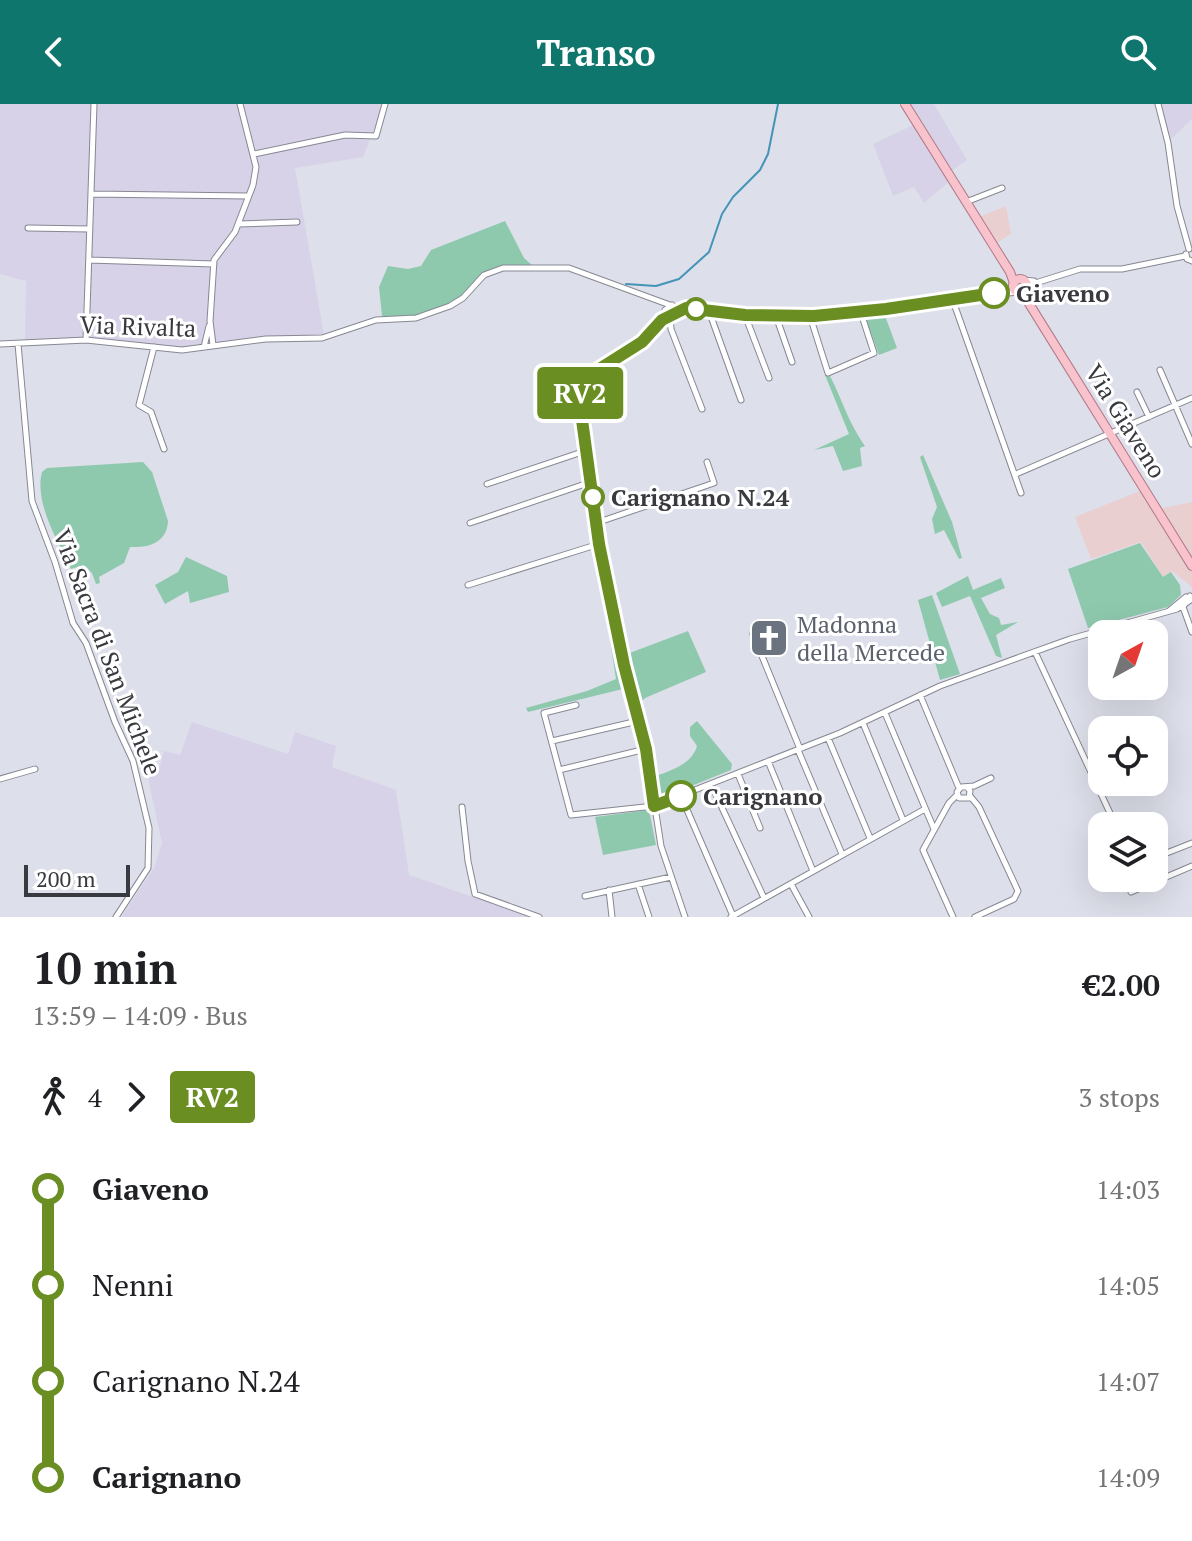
<!DOCTYPE html>
<html lang="en">
<head>
<meta charset="utf-8">
<style>
  body { margin:0; font-family:"PT Serif",serif; background:#f6f6f6; color:#202124; height:100vh; display:flex; flex-direction:column; font-size:30px; white-space:nowrap }
  * { box-sizing:border-box; margin:0 }
  p { font-size:26px; color:#757577 }
  .icon { flex:none; width:44px; height:44px; fill:none; stroke:currentColor; stroke-width:2; stroke-linecap:round; stroke-linejoin:round }
  .map { position:relative; height:813px; overflow:hidden }
  .details { display:flex; flex-direction:column; background:#fff; flex:1 }
  .details>* { flex:none }
  .badge { padding:0 16px; border-radius:6px; font-size:28px; line-height:52px }
  .needle { width:52px; rotate:40deg }
  .controls { position:absolute; left:1088px; top:516px; display:grid; gap:16px }
  .controls a { display:grid; place-items:center; width:80px; height:80px; border-radius:16px; background:#fff; box-shadow:0 8px 32px #0002; font-size:40px }
  .scale { position:absolute; left:24px; bottom:20px; width:106px; box-sizing:border-box; padding-left:8px; border:4px solid #393a3f; border-top:0; font-size:22px; line-height:28px; white-space:nowrap; color:#393a3f; -webkit-text-stroke:6px #fff; paint-order:stroke }
  .map>.badge { position:absolute; translate:-50% -50%; box-shadow:0 0 0 4px #fff }
  .legs { display:flex; align-items:center; gap:12px; height:88px; padding:0 32px; font-size:26px }
  .legs p { margin-inline-start:auto }
  .headline { display:flex; align-items:center; justify-content:space-between; height:136px; padding:0 32px }
  h1 { font-size:44px; font-weight:700; line-height:60px }
  ul { padding:0 32px; list-style:none }
  li { display:flex; align-items:center; gap:28px; height:96px; font-size:30px }
  li i { display:grid; place-items:center; width:12px; height:100%; margin:0 10px; background:currentColor }
  li i::after { content:''; width:20px; height:20px; margin:-10px; border:6px solid; border-radius:50%; background:#fff }
  li p { margin-inline-start:auto }
  li:first-child i { background:linear-gradient(#0000 50%,currentColor 0) }
  li:last-child i { background:linear-gradient(currentColor 50%,#0000 0) }
  header { display:flex; justify-content:space-between; align-items:center; height:104px; padding:0 32px; background:#0f766e; color:#fff; font-size:36px; font-weight:700 }
  .map>svg:first-child { display:block }
  .commercial { fill:#e9cfd0 }
  .industrial { fill:#d8d2e8 }
  .green { fill:#8ec9ae }
  .lines { fill:none; stroke-linecap:round; stroke-linejoin:round }
  .stream { stroke:#4494b8; stroke-width:2 }
  .minor-casing { stroke:#868892; stroke-width:7 }
  .major-casing { stroke:#b27986; stroke-width:10 }
  .minor { stroke:#fff; stroke-width:5 }
  .major { stroke:#f8c3cd; stroke-width:8 }
  .line-1-casing { stroke:#fff; stroke-width:18 }
  .line-1 { stroke:#6b8e23; stroke-width:12 }
  .stop-1-dot { fill:#fff; stroke:#6b8e23; stroke-width:4 }
  .labels { text-anchor:middle; dominant-baseline:central; stroke-width:6; stroke-linejoin:round; paint-order:stroke }
  .stop-label { font-size:24px; font-weight:bold; fill:#393a3f; stroke:#fff; text-anchor:start }
  .street-label { font-size:24px; fill:#393a3f; stroke:#fff }
  .worship-label { font-size:24px; fill:#5b616d; stroke:#fff; text-anchor:start }
</style>
</head>
<body>
<header><svg class="icon" aria-label="back" viewBox="0 0 24 24"><path d="M15 5l-7 7 7 7"/></svg>Transo<svg class="icon" aria-label="search" viewBox="0 0 24 24"><circle cx="10" cy="10" r="6"/><path d="M15 15l6 6"/></svg></header>
<div class="map">
<svg width="1192" height="813" viewBox="0 0 1192 813">
  <rect width="100%" height="100%" fill="#dddfea"/>
  <path class="commercial" d="M1006,102L1011,130L995,140L979,113Z
    M1145,385L1163,404L1192,398V483L1172,467L1163,473L1141,438L1091,455L1075,413Z"/>
  <path class="industrial" d="M0,0H381L379,12L363,53L295,64L324,231L168,245L86,236L25,238L26,177L0,170Z
    M910,0H934L967,56L951,67Z
    M1161,0H1192V15L1169,37Z
    M913,21L949,78L924,99L914,83L893,92L873,40Z
    M192,618L288,650L295,628L336,642L332,663L396,686L409,771L531,813H121L154,764L162,739L148,674L153,663H160L164,647L180,651Z"/>
  <path class="green" d="M505,117L524,154L533,162C519,162 502,159 489,166C478,171 470,184 461,192C441,211 408,215 382,212L379,183L388,162L408,165L421,162L431,146Z
    M884,209L897,244L879,251L865,212Z
    M829,270C843,297 847,316 865,342L860,344L862,362L843,367L833,342L814,346L849,330L825,271Z
    M923,351L952,418L962,454L959,455L944,426L935,430L932,415L937,403L920,353Z
    M143,358L152,368L168,417C167,439 148,444 130,443L124,459L99,473L100,479L96,480L92,469L84,461L71,465C58,438 34,398 42,368L47,364Z
    M1140,439L1163,473L1171,468L1180,481L1181,491L1168,503L1088,524L1068,465Z
    M186,453L227,472L229,488L190,499L188,487L165,500L155,481L178,468Z
    M968,472L973,486L1001,474L1005,484L981,494L990,510L999,514L1001,521L1018,518L996,531L1002,554L996,552L970,492L942,503L936,489Z
    M932,491L960,570L940,576L918,496Z
    M608,524H613L625,575L623,585L528,608L526,604L587,587L616,575Z
    M688,527L706,568L645,594L639,600L627,550Z
    M697,617L732,660L731,666L659,695L656,672C672,666 692,660 697,642L690,632V623Z
    M649,706L656,741L603,751L595,713Z"/>
  <g class="lines">
    <path class="stream" d="M626,180L656,182L679,175L709,148L722,110L733,93L760,66L768,50L778,0"/>
    <defs>
      <path id="minor" d="M1158,0L1168,39L1177,102L1189,145
        M254,50L345,31L376,32L385,0
        M91,90L248,92
        M966,98L1002,84
        M238,120L297,118
        M28,124L89,125
        M1186,150L1187,155L1192,157
        M89,156L214,160
        M1022,176L1034,177
        M1026,182L1080,165H1122L1185,152
        M952,194L1021,389
        M676,203L745,211L814,212L1017,188
        M709,207L741,296
        M677,208L672,201L665,206L667,211L672,213L685,205
        M666,210L642,238L585,277L579,294L606,474L624,561L646,645L661,742L685,813
        M745,211L769,274
        M776,212L792,258
        M810,212L828,269L874,249L861,209
        M670,213L671,225L702,305
        M86,236L94,0
        M0,240L86,236L182,246L266,235L322,234L376,216L416,214L450,202L463,194L484,171L503,164H569L670,201
        M18,240L32,397L55,458L73,519L86,539L115,618L133,657L149,724L148,764L116,813
        M213,241L210,217L214,156L235,128L253,81L256,63L240,0
        M154,243L139,301L151,308L164,345
        M204,243L209,222
        M1160,266L1192,340
        M1137,288L1149,313
        M1016,370L1192,294
        M487,380L588,346
        M470,419L591,378
        M596,419L714,379L707,358
        M468,481L599,440
        M1190,492L1183,503L1192,528
        M1169,507L1186,493
        M753,530L800,645
        M1035,548L1116,722
        M920,591L959,684
        M576,601L544,609L571,711L654,702L840,629L940,582L1070,535L1177,505L1192,495
        M885,609L934,725
        M863,619L903,716
        M828,634L870,734
        M552,637L638,617
        M798,646L842,750
        M768,657L813,767
        M559,666L646,645
        M738,670L760,724
        M0,675L35,665
        M711,680L764,794
        M967,683L970,687L969,694H959L957,688L961,683L974,682L991,674
        M681,692L733,812
        M970,692L979,703L1018,787L1014,795L975,813
        M462,703L468,757L475,790L539,813
        M1154,754L1192,739
        M638,780L649,813
        M791,780L809,813
        M609,786L612,813
        M1131,788L1192,762
        M585,792L671,773
        M731,813L925,705
        M953,813L923,746L949,699L957,691"/>
      <path id="major" d="M905,0L1010,168L1014,179
        M1013 182a7 7 0 1 1 14 0a7 7 0 1 1-14 0Z
        M1019,188L1025,193L1192,462"/>
    </defs>
    <use href="#minor" class="minor-casing"/>
    <use href="#major" class="major-casing"/>
    <use href="#minor" class="minor"/>
    <use href="#major" class="major"/>
  </g>
  <g class="lines">
    <defs>
      <path id="line-1" d="M681,692L654,702L646,645L624,561L599,440L579,294L581,284L593,269L642,238L662,216L686,204L745,211L814,212L886,205L994,189"/>
    </defs>
    <use href="#line-1" class="line-1-casing"/>
    <use href="#line-1" class="line-1"/>
  </g>
  <defs>
    <symbol id="church-square" viewBox="-11 -11 22 22"><rect x="-9" y="-9" width="18" height="18" rx="4" fill="#6b7280" stroke="#fff"/><path d="M-1.2-6h2.4v3.5h3.3v2.4h-3.3V6h-2.4V-.1h-3.3v-2.4h3.3Z" fill="#fff"/></symbol>
  </defs>
  <g fill-rule="evenodd">
    <use href="#church-square" x="747" y="512" width="44" height="44"/>
  </g>
  <g class="stop-1-dot">
    <circle cx="994" cy="189" r="14"/>
    <circle cx="696" cy="205" r="10"/>
    <circle cx="593" cy="393" r="10"/>
    <circle cx="681" cy="692" r="14"/>
  </g>
  <g class="labels">
    <g class="stop-label">
      <text x="1016" y="189">Giaveno</text>
      <text x="611" y="393">Carignano N.24</text>
      <text x="703" y="692">Carignano</text>
    </g>
    <g class="street-label">
      <text transform="translate(138 222) rotate(2)">Via Rivalta</text>
      <text transform="translate(1126 317) rotate(58)">Via Giaveno</text>
      <text transform="translate(108 548) rotate(69)">Via Sacra di San Michele</text>
    </g>
    <g class="worship-label">
      <text x="797" y="520">Madonna<tspan x="797" dy="28">della Mercede</tspan></text>
    </g>
  </g>
</svg>
<div class="controls">
<a><svg class="needle" viewBox="-14 -14 28 28"><path d="M0-13l5 13h-10z" fill="#e53935"/><path d="M0 13l5-13h-10z" fill="#757577"/></svg></a>
<a><svg class="icon" aria-label="locate" viewBox="0 0 24 24"><circle cx="12" cy="12" r="6"/><path d="M12 2v4M12 18v4M2 12h4M18 12h4"/></svg></a>
<a><svg class="icon" aria-label="layers" viewBox="0 0 24 24"><path d="M12 4l9 5-9 5-9-5zM3 14l9 5 9-5"/></svg></a>
</div>
<div class="scale">200 m</div>
<b class="badge" style="left:580px;top:289px;background:#6b8e23;color:#fff">RV2</b>
</div>
<section class="details">
<div class="headline"><div><h1>10 min</h1><p>13:59 – 14:09 · Bus</p></div><b>€2.00</b></div>
<div class="legs"><svg class="icon" aria-label="walk" viewBox="0 0 24 24"><circle cx="13" cy="4" r="2"/><path d="M13 8l-2 6 4 7M11 14l-3 7M7 12l3-4h3l4 4"/></svg>4<svg class="icon" aria-label="forward" viewBox="0 0 24 24"><path d="M9 5l7 7-7 7"/></svg><b class="badge" style="background:#6b8e23;color:#fff">RV2</b><p>3 stops</p></div>
<ul>
<li><i style="color:#6b8e23"></i><b>Giaveno</b><p>14:03</p></li>
<li><i style="color:#6b8e23"></i><span>Nenni</span><p>14:05</p></li>
<li><i style="color:#6b8e23"></i><span>Carignano N.24</span><p>14:07</p></li>
<li><i style="color:#6b8e23"></i><b>Carignano</b><p>14:09</p></li>
</ul>
</section>
</body>
</html>
